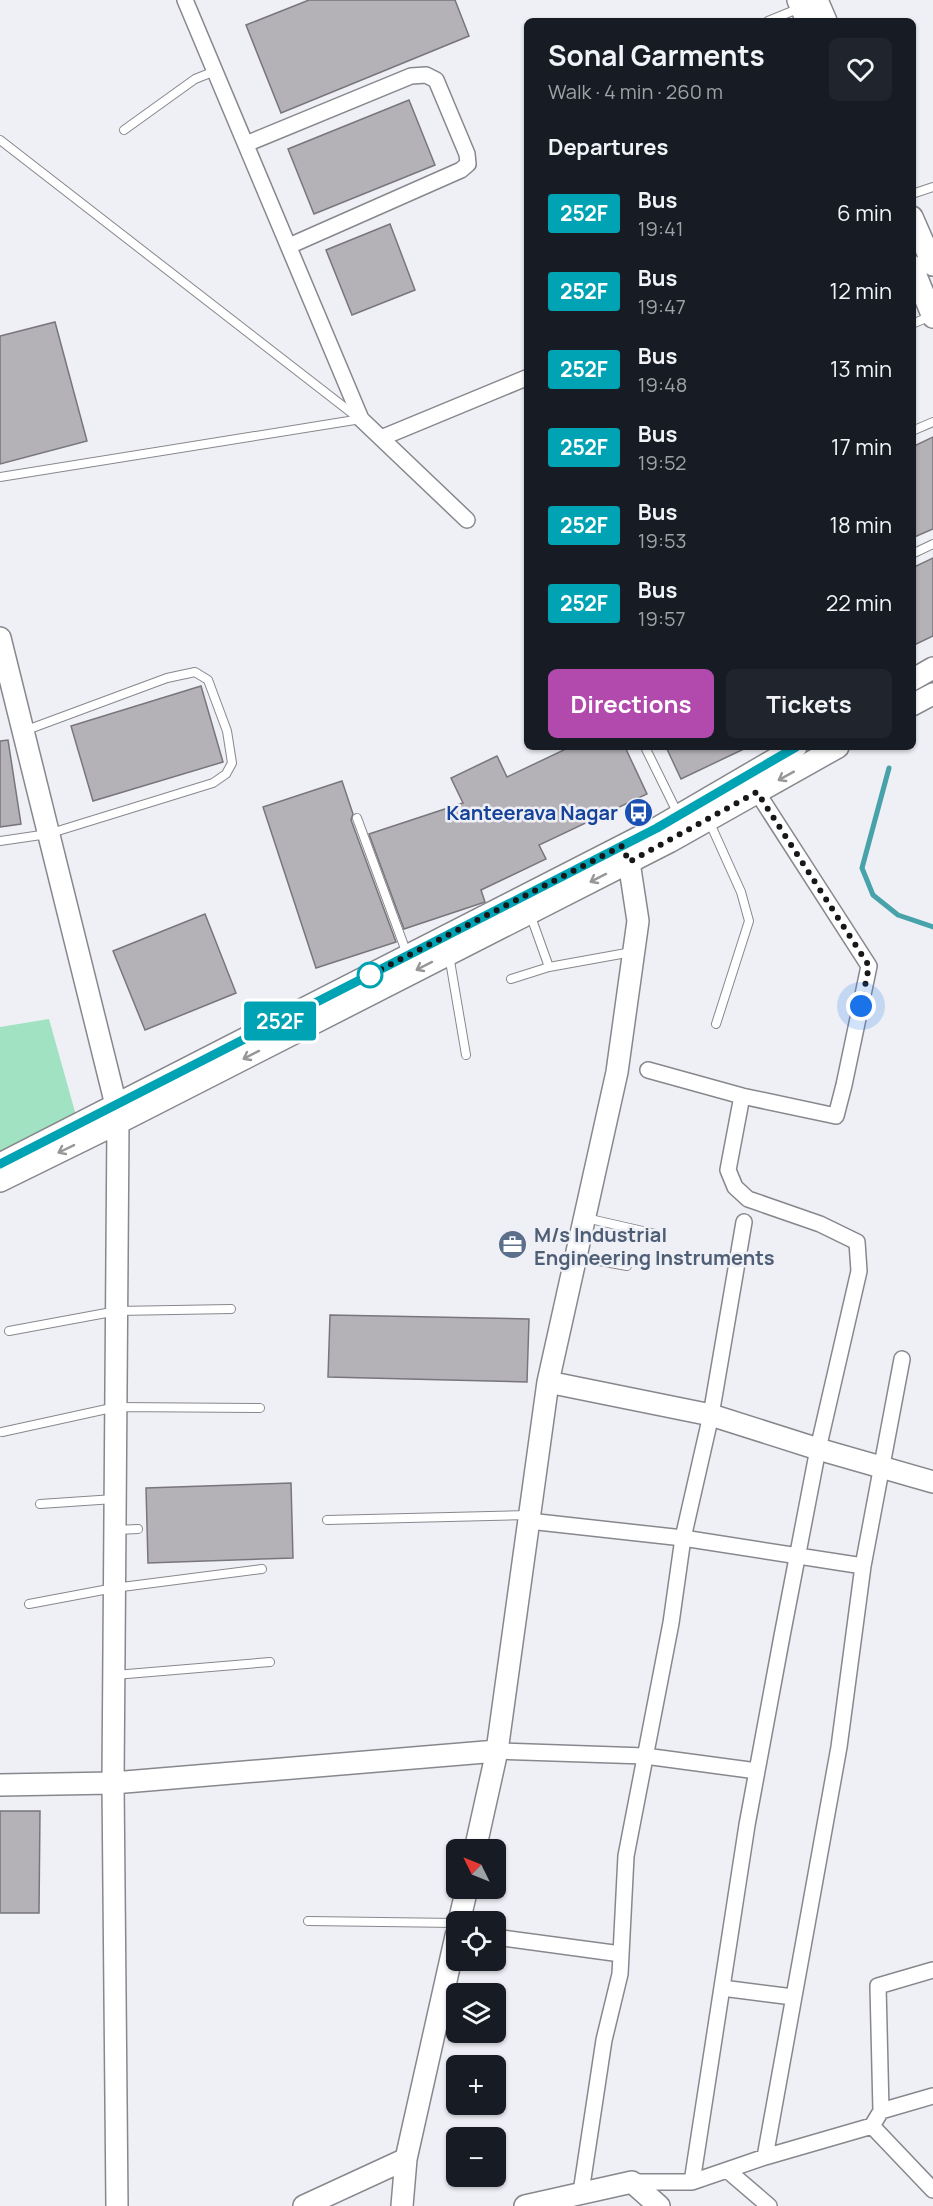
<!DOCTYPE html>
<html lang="en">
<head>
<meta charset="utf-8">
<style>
  body { margin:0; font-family:Manrope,sans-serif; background:#20242c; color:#f1f3f6; height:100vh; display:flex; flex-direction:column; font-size:22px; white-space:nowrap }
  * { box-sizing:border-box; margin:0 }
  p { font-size:20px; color:#9ea1a6 }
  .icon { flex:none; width:33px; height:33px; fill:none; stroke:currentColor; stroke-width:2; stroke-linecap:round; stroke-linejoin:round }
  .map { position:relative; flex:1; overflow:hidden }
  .details { position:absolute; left:524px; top:18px; width:392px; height:732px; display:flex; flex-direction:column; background:#171b24; border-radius:9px; box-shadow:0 2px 4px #0004 }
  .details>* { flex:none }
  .badge { padding:0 12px; border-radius:4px; font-size:21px; line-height:39px }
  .needle { width:39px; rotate:313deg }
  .buttons { position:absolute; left:446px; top:1839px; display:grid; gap:12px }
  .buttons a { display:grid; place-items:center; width:60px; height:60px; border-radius:9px; background:#171b24; box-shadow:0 2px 4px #0004; font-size:30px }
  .you { position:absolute; width:30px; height:30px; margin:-15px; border:4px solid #fff; border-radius:50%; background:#1a73e8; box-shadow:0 0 0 9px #1a73e833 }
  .map>.badge { position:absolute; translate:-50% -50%; box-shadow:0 0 0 3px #fff }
  h2 { padding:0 24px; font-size:22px; line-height:54px }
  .round { display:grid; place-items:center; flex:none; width:63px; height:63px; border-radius:9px; background:#20242c }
  .summary { display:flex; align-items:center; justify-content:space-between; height:102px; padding:0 24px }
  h1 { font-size:28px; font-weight:700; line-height:45px }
  .action { display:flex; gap:12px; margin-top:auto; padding:12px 24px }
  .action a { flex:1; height:69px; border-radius:9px; background:#b249ac; color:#fff; font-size:24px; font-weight:700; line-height:69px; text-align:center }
  .action a+a { background:#20242c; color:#f1f3f6 }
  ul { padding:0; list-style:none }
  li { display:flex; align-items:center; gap:18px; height:78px; padding:0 24px }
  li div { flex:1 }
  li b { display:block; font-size:22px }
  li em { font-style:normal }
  li .badge { min-width:66px; font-weight:700; text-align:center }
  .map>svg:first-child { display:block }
  .green { fill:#a0e2c2 }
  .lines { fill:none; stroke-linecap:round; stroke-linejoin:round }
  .stream { stroke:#47a2a9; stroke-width:5 }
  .building { fill:#b4b2b7; stroke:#78767b; stroke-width:1.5 }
  .lane-casing { stroke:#87888d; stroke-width:10 }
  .street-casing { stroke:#87888d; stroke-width:18 }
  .secondary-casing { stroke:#87888d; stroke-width:24 }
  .lane { stroke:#fff; stroke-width:8 }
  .street { stroke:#fff; stroke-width:15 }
  .secondary { stroke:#fff; stroke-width:21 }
  .oneway { stroke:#979798 }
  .line-casing { stroke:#fff; stroke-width:14 }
  .line { stroke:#00a3b4; stroke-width:9 }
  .walk { stroke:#18181a; stroke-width:6; stroke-dasharray:0 10.8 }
  .stop-dot { fill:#fff; stroke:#00a3b4; stroke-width:3 }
  .labels { text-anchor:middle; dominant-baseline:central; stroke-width:5; stroke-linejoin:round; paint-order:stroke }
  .transit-label { font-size:20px; font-weight:bold; fill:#164399; stroke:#eff0f6; text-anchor:end }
  .service-label { font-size:20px; font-weight:bold; fill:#4e5e75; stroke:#eff0f6; text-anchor:start }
</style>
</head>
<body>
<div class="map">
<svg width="933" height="2206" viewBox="0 0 933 2206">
  <rect width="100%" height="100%" fill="#eff0f6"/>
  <path class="green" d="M49,1019L77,1119L0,1154V1027Z"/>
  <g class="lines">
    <path class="stream" d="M889,768L862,868L873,895L898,915L933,927"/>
  </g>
  <path class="building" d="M309,0H455L469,36L281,113L246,25Z
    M409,100L435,165L314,214L288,149Z
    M390,224L415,290L352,315L326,250Z
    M55,322L87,441L0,464V336Z
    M933,437V529L912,538V447Z
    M933,558V636L912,646V568Z
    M201,686L223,762L93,801L71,726Z
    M8,740L21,824L0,827V741Z
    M570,747H625L647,794L539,845L546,859L481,890L485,902L404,929L369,834L463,803L451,778L497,756L507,777Z
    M666,747H748L681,779Z
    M342,781L353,814L351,820L396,942L316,968L263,807Z
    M205,914L236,993L145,1030L113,951Z
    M330,1315L529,1319L527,1382L328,1377Z
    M291,1483L293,1558L148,1563L146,1488Z
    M0,1811H40L39,1913H0Z"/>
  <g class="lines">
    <defs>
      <path id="lane" d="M768,21L800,8
        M124,130L195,79L215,71
        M0,140L357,417
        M912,194L933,187
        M912,324L931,316
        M912,431L933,422
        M0,477L361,419
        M912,554L933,544
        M645,747L678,814
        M357,818L407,954
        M709,821L741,892L749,921L716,1024
        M0,841L48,834L213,783L226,774L232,763L227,731L208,680L195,672L167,678L24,731
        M530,914L549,967L632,952
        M449,955L466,1055
        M511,979L549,967
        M586,1218L656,1234
        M578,1257L627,1266
        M9,1331L117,1311L231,1309
        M2,1432L116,1407L260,1408
        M40,1504L114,1499
        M327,1520L529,1515
        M116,1530L138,1529
        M29,1604L114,1588L262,1569
        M115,1675L270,1662
        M308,1921L456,1923"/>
      <path id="street" d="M185,0L361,419L467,520
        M246,144L411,76L426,75L436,80L467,154L468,164L461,170L289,246
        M381,438L526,378
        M648,1070L742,1096L836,1116L844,1085L869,966L757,792
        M529,1521L683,1538L863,1566
        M497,1751L645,1756L757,1771
        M495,1937L621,1954
        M722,1988L793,1997
        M881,2111L878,1986L933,1970
        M872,2126L933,2190
        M765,2157L839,1747L863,1566L902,1359
        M727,2170L769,2206
        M632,2182H692L765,2157L872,2126L881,2111L933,2096
        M692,2182L747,1825L782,1636L818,1449L859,1271L857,1242L820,1224L748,1199L735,1187L728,1170L742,1096
        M581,2192L604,2040L620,1974L626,1856L671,1623L683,1538L711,1415L744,1222"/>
      <path id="secondary" d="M798,0L807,21
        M817,0L826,21
        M912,217L933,265
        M912,266L933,317
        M0,638L116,1105L118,1123L113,1783L117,2206
        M912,680L933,668
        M912,705L933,694
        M0,1164L657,828L796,747
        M0,1181L118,1123L669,842L838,747
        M548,1382L711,1415L818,1449L933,1482
        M0,1785L113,1783L497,1751
        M475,1850L497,1751L548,1382L617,1072L638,921L629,862L622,846
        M459,1922L467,1888
        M304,2206L406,2159
        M402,2206L406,2159L456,1936
        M525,2206L632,2182L659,2206"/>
    </defs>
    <use href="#lane" class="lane-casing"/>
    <use href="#street" class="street-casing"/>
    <use href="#secondary" class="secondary-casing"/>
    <use href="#lane" class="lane"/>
    <use href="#street" class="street"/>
    <use href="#secondary" class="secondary"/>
  </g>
  <defs><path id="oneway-shaft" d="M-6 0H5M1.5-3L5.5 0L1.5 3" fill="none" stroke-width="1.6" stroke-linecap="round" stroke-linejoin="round" transform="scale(1.5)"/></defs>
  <g class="oneway">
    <use href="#oneway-shaft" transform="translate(786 776) rotate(151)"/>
    <use href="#oneway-shaft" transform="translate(598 878) rotate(153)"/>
    <use href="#oneway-shaft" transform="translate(424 966) rotate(153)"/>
    <use href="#oneway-shaft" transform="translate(251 1055) rotate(153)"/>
    <use href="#oneway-shaft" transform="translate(66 1149) rotate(154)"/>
  </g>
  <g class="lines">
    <defs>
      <path id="line" d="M0,1164L657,828L796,747"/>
    </defs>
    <use href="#line" class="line-casing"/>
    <use href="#line" class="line"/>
    <path class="walk" d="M370,975L366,977L622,846L629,862L757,792L869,966L861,1006"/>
  </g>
  <defs>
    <symbol id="bus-disc" viewBox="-11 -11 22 22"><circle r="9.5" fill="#1a4fb4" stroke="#eff0f6"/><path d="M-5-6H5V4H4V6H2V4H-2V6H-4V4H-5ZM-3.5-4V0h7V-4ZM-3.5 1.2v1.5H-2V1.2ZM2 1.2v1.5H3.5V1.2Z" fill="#fff"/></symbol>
    <symbol id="office-disc" viewBox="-11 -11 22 22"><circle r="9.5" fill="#5c6f8a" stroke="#eff0f6"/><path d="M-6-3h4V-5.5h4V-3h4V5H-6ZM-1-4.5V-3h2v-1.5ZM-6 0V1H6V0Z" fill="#fff"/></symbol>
  </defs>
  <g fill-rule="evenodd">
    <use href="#bus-disc" x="622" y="796" width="33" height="33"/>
    <use href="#office-disc" x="496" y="1228" width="33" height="33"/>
  </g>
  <circle class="stop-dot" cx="370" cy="975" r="12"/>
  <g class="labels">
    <g class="transit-label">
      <text x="618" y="812">Kanteerava Nagar</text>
    </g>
    <g class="service-label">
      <text x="534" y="1234">M/s Industrial<tspan x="534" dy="23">Engineering Instruments</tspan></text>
    </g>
  </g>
</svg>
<div class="buttons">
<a><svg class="needle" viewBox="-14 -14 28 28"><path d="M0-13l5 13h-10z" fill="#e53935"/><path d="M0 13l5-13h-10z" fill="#9ea1a6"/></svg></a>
<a><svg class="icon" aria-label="locate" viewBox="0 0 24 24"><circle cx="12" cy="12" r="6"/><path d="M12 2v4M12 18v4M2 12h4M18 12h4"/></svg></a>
<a><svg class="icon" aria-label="layers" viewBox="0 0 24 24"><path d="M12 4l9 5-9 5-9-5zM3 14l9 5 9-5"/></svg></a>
<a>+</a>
<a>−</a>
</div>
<div class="you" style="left:861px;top:1006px"></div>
<b class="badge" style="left:280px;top:1021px;background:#00a3b4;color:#fff">252F</b>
<section class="details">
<div class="summary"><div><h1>Sonal Garments</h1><p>Walk · 4 min · 260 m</p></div><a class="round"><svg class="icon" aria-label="heart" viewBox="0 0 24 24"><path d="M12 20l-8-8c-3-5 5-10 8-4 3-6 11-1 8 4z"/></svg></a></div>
<h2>Departures</h2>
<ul>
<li><span class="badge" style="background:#00a3b4;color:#fff">252F</span><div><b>Bus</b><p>19:41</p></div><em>6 min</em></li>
<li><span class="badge" style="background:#00a3b4;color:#fff">252F</span><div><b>Bus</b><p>19:47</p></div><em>12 min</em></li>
<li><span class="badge" style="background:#00a3b4;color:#fff">252F</span><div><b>Bus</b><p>19:48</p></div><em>13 min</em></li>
<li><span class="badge" style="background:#00a3b4;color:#fff">252F</span><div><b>Bus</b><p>19:52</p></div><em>17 min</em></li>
<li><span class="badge" style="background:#00a3b4;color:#fff">252F</span><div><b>Bus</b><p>19:53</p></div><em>18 min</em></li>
<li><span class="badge" style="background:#00a3b4;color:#fff">252F</span><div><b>Bus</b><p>19:57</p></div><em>22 min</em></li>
</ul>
<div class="action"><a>Directions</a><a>Tickets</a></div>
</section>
</div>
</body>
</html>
